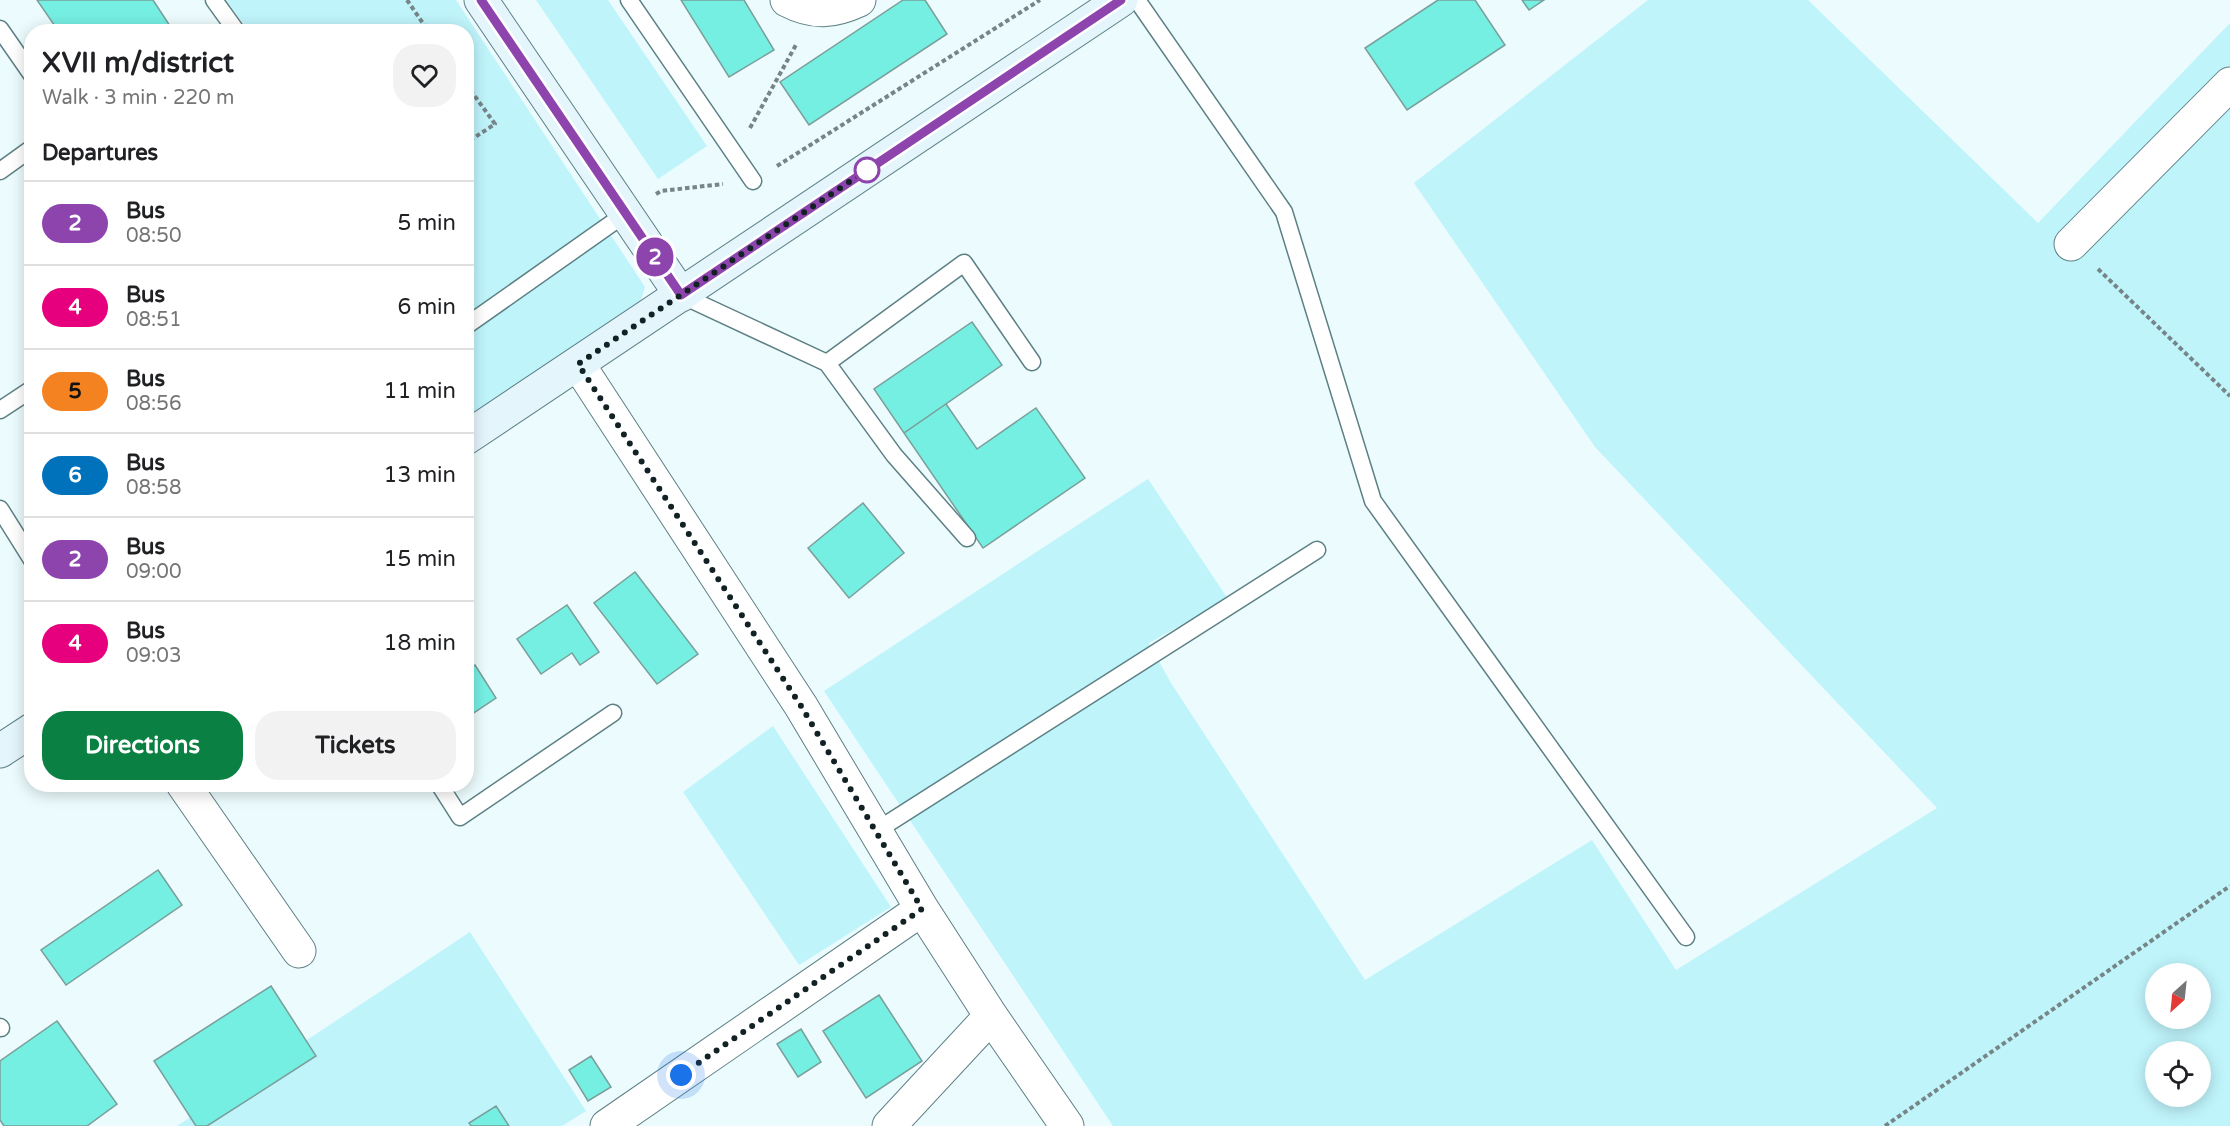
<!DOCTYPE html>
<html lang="en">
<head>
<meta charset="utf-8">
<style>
  body { margin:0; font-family:"Varela Round",sans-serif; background:#f2f2f2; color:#202124; height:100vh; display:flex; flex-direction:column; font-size:22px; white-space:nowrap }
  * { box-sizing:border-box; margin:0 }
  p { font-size:20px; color:#757577 }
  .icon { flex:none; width:33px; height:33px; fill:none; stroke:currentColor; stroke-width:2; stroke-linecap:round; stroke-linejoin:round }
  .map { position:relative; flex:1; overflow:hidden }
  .sheet { position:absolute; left:24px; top:24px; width:450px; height:768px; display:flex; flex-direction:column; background:#fff; border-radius:24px; box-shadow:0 3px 15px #0003 }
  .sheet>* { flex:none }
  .badge { padding:0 12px; border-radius:20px; font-size:21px; line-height:39px }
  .needle { width:39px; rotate:207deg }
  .fabs { position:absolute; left:2145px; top:963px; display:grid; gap:12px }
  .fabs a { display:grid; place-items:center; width:66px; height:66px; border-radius:50%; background:#fff; box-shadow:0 3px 15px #0003; font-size:30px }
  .you { position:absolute; width:30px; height:30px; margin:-15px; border:4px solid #fff; border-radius:50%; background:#1a73e8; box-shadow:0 0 0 9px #1a73e833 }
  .map>.badge { position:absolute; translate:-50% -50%; box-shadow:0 0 0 3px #fff }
  h2 { padding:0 18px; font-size:22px; line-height:54px }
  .round { display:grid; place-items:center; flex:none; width:63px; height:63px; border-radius:24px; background:#f2f2f2 }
  .head { display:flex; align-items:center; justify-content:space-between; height:102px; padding:0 18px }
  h1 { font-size:28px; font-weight:700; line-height:45px }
  .button { display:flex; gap:12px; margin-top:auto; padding:12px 18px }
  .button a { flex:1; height:69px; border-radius:24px; background:#0b8043; color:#fff; font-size:24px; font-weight:700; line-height:69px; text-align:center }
  .button a+a { background:#f2f2f2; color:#202124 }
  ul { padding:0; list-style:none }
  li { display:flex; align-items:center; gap:18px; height:84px; padding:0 18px; border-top:2px solid #e0e0e0 }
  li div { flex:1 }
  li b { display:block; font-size:22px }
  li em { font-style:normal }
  li .badge { min-width:66px; font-weight:700; text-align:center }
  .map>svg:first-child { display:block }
  .green { fill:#bff4fb; fill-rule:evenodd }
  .building { fill:#76efe3; stroke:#7a9e9a; stroke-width:1.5 }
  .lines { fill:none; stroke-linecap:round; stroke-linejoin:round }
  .lane-casing { stroke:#5d8085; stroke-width:19 }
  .street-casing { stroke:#5d8085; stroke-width:35 }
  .secondary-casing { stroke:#5d8085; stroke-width:35 }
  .path { stroke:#768587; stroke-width:4; stroke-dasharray:4.5 3; stroke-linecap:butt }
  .lane { stroke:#fff; stroke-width:16 }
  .street { stroke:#fff; stroke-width:33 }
  .secondary { stroke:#e5f5fc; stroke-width:33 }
  .line-casing { stroke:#fff; stroke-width:14 }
  .line { stroke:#8e44ad; stroke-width:9 }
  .walk { stroke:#122123; stroke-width:6; stroke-dasharray:0 10.8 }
  .stop-dot { fill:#fff; stroke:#8e44ad; stroke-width:3 }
</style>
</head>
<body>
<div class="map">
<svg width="2230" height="1126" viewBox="0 0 2230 1126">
  <rect width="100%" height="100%" fill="#ecfbfd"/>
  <path class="green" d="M226,0H456L645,287L633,327L467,435L466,340L469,338L466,334V32L249,31Z
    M536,0H608L707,146L658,179Z
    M1648,0H1808L2038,223L2230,23V1126H1113L824,691L1148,479L1228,599L1149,643L1171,683L1365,980L1592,840L1676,970L1937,808L1595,447L1414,183ZM2156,974H2200V1018H2156ZM2156,1052H2200V1096H2156Z
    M773,726L891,907L799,965L683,792Z
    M470,932L586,1111L562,1126H177Z"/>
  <path class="building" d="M37,0H153L174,32H59Z
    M681,0H744L774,50L729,77Z
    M903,0H925L947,34L809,125L780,82Z
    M1438,0H1475L1505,45L1407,110L1365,48Z
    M1522,0H1544L1529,10Z
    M972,322L1002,365L904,433L874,389Z
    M946,404L977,449L1036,408L1085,478L983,548L904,433Z
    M863,503L904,553L849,598L808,548Z
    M635,572L698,654L657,684L594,603Z
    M567,605L599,652L580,665L572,653L541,674L517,639Z
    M475,665L496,698L466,718V671Z
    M158,870L182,905L66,985L41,950Z
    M271,986L316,1056L207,1126H196L154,1061Z
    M879,995L922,1061L866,1098L823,1031Z
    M57,1021L117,1104L87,1126H4L0,1120V1061Z
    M801,1029L821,1062L798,1077L777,1044Z
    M591,1056L611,1087L588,1101L569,1070Z
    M496,1106L509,1126H471L469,1123Z"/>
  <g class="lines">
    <defs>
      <path id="lane" d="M214,0L237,32
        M629,0L753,181
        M1137,0L1284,212L1373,501L1686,937
        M0,29L32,75
        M0,171L32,148
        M681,295L827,363L894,455L967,538
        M466,326L625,214
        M827,363L964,263L1032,362
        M0,410L32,389
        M0,509L32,560
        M439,784L460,817L613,713
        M876,831L1317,550
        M0,1027L1,1028"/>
      <path id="street" d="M787,0C814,14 833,12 859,0
        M2071,244L2230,84
        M578,364L801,706L922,909L991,1016L1067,1126
        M183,784L299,951
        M607,1126L922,909
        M889,1126L991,1016"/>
      <path id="secondary" d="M481,0L681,295
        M466,438L1121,0
        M0,751L32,730"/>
    </defs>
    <use href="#lane" class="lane-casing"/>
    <use href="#street" class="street-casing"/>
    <use href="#secondary" class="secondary-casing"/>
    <path class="path" d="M407,0L429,32
      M466,84L495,124L466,143
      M750,128L797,43
      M777,166L1040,0
      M656,194L661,191L723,184
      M2098,269L2230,396
      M1885,1126L2230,886"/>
    <use href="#lane" class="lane"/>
    <use href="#street" class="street"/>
    <use href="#secondary" class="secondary"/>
  </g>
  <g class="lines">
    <defs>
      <path id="line" d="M481,0L681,295L1121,0"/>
    </defs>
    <use href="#line" class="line-casing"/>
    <use href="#line" class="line"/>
    <path class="walk" d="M681,1075L922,909L801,706L578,364L867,170"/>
  </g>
  <circle class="stop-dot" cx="867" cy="170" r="12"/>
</svg>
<div class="fabs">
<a><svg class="needle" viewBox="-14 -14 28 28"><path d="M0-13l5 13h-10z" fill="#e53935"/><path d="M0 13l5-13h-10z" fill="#757577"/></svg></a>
<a><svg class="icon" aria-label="locate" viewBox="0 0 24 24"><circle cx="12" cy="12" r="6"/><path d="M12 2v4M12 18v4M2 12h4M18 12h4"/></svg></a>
</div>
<div class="you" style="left:681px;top:1075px"></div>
<b class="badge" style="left:655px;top:257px;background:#8e44ad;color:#fff">2</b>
<section class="sheet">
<div class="head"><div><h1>XVII m/district</h1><p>Walk · 3 min · 220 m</p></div><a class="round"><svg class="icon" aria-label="heart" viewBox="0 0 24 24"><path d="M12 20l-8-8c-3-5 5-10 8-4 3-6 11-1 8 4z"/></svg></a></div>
<h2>Departures</h2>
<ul>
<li><span class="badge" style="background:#8e44ad;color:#fff">2</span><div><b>Bus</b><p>08:50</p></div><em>5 min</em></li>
<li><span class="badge" style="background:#e6007e;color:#fff">4</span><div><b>Bus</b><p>08:51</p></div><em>6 min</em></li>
<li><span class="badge" style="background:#f58220;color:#111">5</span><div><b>Bus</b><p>08:56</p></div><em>11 min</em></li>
<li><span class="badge" style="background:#0072bc;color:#fff">6</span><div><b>Bus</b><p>08:58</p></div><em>13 min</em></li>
<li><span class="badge" style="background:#8e44ad;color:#fff">2</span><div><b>Bus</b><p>09:00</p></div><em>15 min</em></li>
<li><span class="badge" style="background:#e6007e;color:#fff">4</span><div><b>Bus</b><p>09:03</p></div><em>18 min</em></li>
</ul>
<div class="button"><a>Directions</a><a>Tickets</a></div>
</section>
</div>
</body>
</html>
